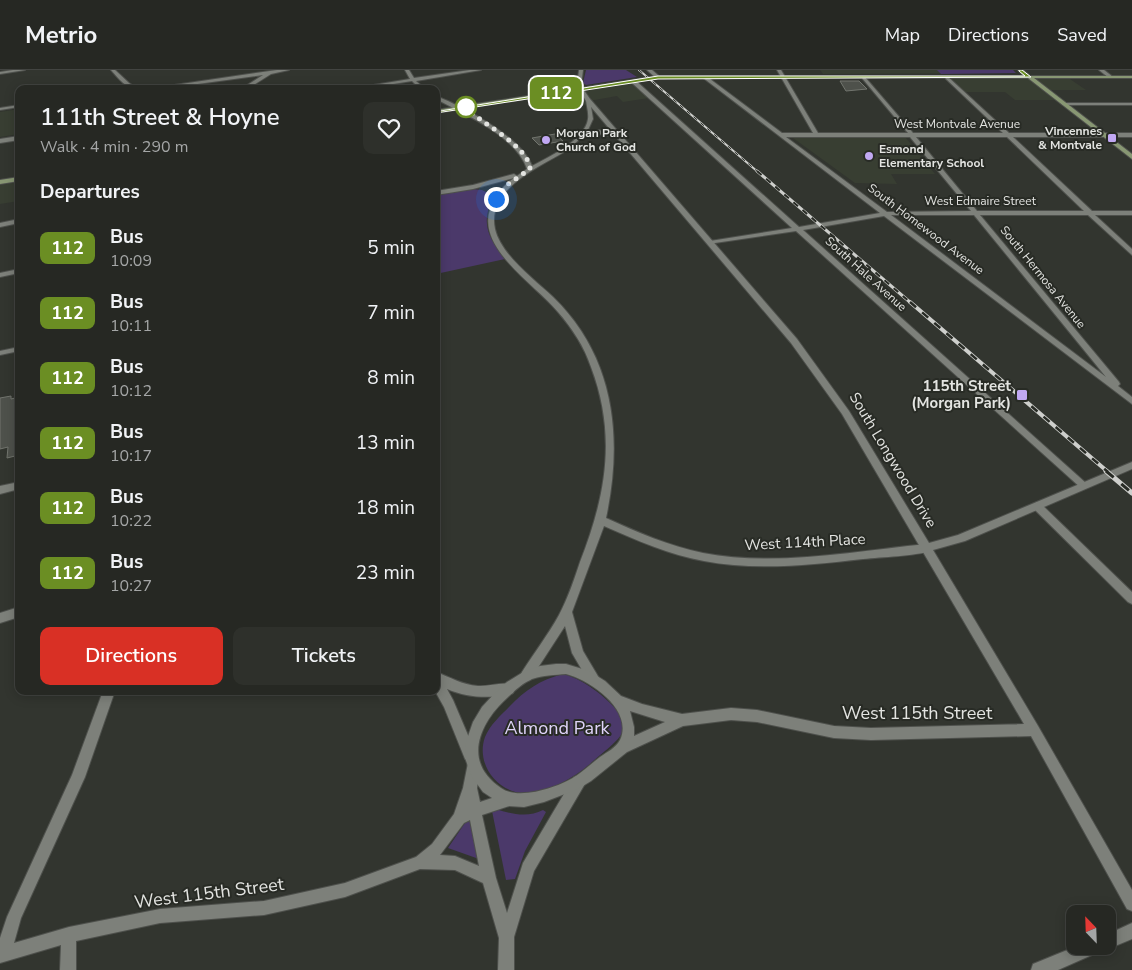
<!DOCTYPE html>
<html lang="en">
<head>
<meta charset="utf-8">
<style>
  body { margin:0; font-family:"Nunito Sans",sans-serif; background:#2e302b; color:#f1f3f6; height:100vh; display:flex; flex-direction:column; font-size:19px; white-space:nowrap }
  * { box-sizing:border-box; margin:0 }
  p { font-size:16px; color:#a4a6a6 }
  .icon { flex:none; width:28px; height:28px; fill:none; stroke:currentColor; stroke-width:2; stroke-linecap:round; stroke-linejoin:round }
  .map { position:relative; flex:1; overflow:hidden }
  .details { position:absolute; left:15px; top:15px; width:425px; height:610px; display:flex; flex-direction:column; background:#262823; border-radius:10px; box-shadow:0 2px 12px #0003,0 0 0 1px #424441 }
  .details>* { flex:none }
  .badge { padding:0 10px; border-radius:8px; font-size:18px; line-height:32px }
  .needle { width:32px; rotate:337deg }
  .buttons { position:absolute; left:1066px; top:835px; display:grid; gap:10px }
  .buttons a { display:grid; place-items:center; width:50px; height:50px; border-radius:10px; background:#262823; box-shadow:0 2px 12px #0003,0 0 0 1px #424441; font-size:25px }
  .you { position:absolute; width:25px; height:25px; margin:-12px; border:4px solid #fff; border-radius:50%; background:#1a73e8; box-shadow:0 0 0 8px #1a73e833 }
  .map>.badge { position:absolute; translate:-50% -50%; box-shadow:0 0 0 2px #fff }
  h2 { padding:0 25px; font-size:19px; line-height:45px }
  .round { display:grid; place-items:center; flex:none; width:52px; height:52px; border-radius:10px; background:#2e302b }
  .summary { display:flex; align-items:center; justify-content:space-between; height:85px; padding:0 25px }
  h1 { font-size:24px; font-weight:600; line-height:38px }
  .primary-button { display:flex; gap:10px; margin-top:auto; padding:10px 25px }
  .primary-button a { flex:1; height:58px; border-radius:10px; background:#d93025; color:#fff; font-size:20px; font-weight:600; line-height:58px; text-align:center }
  .primary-button a+a { background:#2e302b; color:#f1f3f6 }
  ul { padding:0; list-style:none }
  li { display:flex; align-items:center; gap:15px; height:65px; padding:0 25px }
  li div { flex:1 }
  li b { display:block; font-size:19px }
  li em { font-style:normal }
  li .badge { min-width:55px; font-weight:700; text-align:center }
  header { display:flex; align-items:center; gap:30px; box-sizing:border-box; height:70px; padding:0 25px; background:#262823; border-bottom:1px solid #424441 }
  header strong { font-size:24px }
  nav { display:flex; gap:28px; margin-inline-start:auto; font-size:18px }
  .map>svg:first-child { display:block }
  .built { fill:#383e32 }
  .green { fill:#4b396a }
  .building { fill:#4e514b; stroke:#72756e }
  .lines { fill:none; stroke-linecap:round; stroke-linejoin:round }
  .minor-casing { stroke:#4e504c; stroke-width:2 }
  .tertiary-casing { stroke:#4e504c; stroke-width:2 }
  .secondary-casing { stroke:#4e504c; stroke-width:2 }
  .minor { fill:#7d807a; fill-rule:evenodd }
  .tertiary { fill:#7d807a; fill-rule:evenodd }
  .secondary { fill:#889773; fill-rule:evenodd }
  .rail-far3-casing { stroke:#cecfcc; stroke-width:2 }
  .rail-far2-casing { stroke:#cecfcc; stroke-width:3 }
  .rail-far1-casing { stroke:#cecfcc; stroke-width:4 }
  .rail-casing { stroke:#cecfcc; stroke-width:5 }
  .rail-far3 { stroke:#282b25; stroke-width:1; stroke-dasharray:4.5; stroke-linecap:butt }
  .rail-far2 { stroke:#282b25; stroke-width:2; stroke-dasharray:6; stroke-linecap:butt }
  .rail-far1 { stroke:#282b25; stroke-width:2.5; stroke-dasharray:8; stroke-linecap:butt }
  .rail { stroke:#282b25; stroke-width:3; stroke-dasharray:10; stroke-linecap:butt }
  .line { fill:#6b8e23; stroke:#fff }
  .walk { stroke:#e3e4e1; stroke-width:5; stroke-dasharray:0 9 }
  .stop-dot { fill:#fff; stroke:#6b8e23; stroke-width:2.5 }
  .poi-dot { fill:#c1a8f3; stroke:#282b25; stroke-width:2 }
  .labels { text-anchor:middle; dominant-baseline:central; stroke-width:4; stroke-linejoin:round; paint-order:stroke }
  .far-street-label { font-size:12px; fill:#e3e4e1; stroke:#282b25 }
  .far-poi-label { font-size:12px; font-weight:bold; fill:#e3e4e1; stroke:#282b25; text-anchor:start }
  .poi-label { font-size:15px; font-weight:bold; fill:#e3e4e1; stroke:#282b25; text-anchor:end }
  .street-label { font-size:15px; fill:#e3e4e1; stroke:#282b25 }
  .near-street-label { font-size:18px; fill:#e3e4e1; stroke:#282b25 }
  .near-park-label { font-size:18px; fill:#e0d4fa; stroke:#282b25 }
</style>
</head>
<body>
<header>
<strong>Metrio</strong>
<nav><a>Map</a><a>Directions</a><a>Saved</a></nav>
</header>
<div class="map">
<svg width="1132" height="900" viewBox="0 0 1132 900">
  <rect width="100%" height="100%" fill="#32352f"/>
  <path class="built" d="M820,0H1013L1016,3L823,4Z
    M584,4L583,13L586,15L552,21L540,11Z
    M949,9H1070L1086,20H1047L1059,30H1015L1005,22H963Z
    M632,13L649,28L623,32L617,26L589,31L590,34L558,39L552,26Z
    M19,39V64L0,67V42Z
    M793,68H906L935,104H891L897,114L855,113Z
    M19,112V131L0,134V115Z"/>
  <path class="green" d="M586,0H626L637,7L586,15L583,13Z
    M937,0H1013L1016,3L941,4Z
    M473,119L482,120L492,125C491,131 489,136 488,141C483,161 494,174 505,189L436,204V125Z
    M563,604C586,610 612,631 625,651C624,655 624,659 622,663C619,671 597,687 590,694C573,708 551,721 528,723C499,725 475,695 485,667C490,655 500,646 509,637C525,620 540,610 563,604Z
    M496,739C511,744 528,748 543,740L546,742L525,781L515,809L506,810L492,741Z
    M467,750H473L479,789L448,778Z"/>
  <path class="building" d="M840,11H859L867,19L846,21Z
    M555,64L563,71L539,75L532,68Z
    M11,326V329L19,327V385L7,388L8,377L0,379V328Z"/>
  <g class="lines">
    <defs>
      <path id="minor" d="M13,0H25L0,4V2Z
        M111,0H115L129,13L138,19C126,19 118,8 111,0Z
        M277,0H289L271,4L247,19H241L263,5L161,19H147Z
        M405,0H409L414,8L470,0H481L416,11L425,19H420L412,11L362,19H349L410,9Z
        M647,0H652L660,7L656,8Z
        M777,0H781L818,63H908L862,8L864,6L913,63H1003L945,8L947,6L1009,63H1132V67H1013L1092,141H1132V145H1095L1132,179V185L1088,145H980L1119,312L1120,314L1118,316L1132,327V334L884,146L803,160L1087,414L1089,416L1087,418H1081L796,161L708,174V172L710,171L792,158L631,12V10H635L799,157L880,143L702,7L706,6L782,63H813ZM786,67H910L971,141L887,142ZM916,67H1007L1084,141H977ZM891,145H974L1106,307Z
        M1099,0H1104L1113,7L1109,8Z
        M436,26C464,37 522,68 532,96C549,87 585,70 588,49C589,42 586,35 586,29L590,30L593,49L587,62L599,60L623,67L620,69C609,66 598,62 587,65C579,67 573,77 566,81C539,97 486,119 495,159C501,185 534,209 553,227C615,287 623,368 606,448C637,462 669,476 703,483C775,497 855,481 927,474L931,475L932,478L931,481C914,486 882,487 863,489C811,495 756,501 704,491C670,485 636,470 604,456L572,542L583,581L599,608L597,612L593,613L589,612L572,583L565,556L530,610L526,611L522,610L520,606L522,602C534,583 548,565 559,545C568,528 574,510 580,492C606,426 617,365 591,297C584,276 572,258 558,242C537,216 477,179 490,140C494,126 503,116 514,108L473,119L436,125V121L473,115L514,104L517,106L527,99C516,66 466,45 436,29Z
        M1061,33H1132V35H1063Z
        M19,35V37L0,40V38Z
        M19,66V70L0,73V69Z
        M19,149V153L0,157V153Z
        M19,199V203L0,207V203Z
        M19,277V281L0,285V281Z
        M19,412V419L0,424V416Z
        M1037,432L1040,433L1132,522V534L1128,532L1034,439L1032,436Z
        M19,537V547L0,553V543Z
        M436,602C450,607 462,615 478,616C489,617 503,611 513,615L515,619L513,623L509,625C487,628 468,628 447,619L453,630L476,684L475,689L470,690L465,689L444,637L435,621Z
        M103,621H115L85,707L21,848L14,873L69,857L160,839L264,831L345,813L416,787L432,774L454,744L463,718L468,693L473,691L478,693L480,698L477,718L480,732L507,723L512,725L514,730L512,735L482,745L496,808L507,843L523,793L574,707L579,705L584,707L586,712L534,801L514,867V900H498L499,868L483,813L455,800L420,799L345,827L264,845L160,853L76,871V900H60L61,875L0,893V868L7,847L72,705ZM470,750L479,796L455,786L440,785L464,753Z
        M1132,853V869L1108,879L1103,877L1101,881L1058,900H1031L1033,894L1077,876H1108V864Z"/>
      <path id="tertiary" d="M579,0H583L581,16L590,29L797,269L849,341L929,473L958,465L1132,392V399L965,471L933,480L1038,656L1132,820V841L1127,839L1031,666L871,670L834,668L757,652L731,650L683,656L627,682L591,711L578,719L544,732L524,737L507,736L495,730L483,722L472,707L465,688L466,672L473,652L482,637L494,624L507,612L525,601L540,596L556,594H566L589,601L605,611L621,626L642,634L682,644L731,638L757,640L834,656L871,658L1024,654L842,344L791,273L586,31L577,16ZM566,604C590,610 634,640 620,670C616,678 607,682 600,687C592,693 585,700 576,706C559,717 519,731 501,718C462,692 479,653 508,627C515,620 523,613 532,609C543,605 555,605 566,604ZM630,641L665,652L634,666V657Z"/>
      <path id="secondary" d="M1018,0H1023L1030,6H1132V8H1034L1132,84V89L1028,8H658L436,43V40L658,6H1024Z
        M19,107V111L0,114V110Z"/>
    </defs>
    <use href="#minor" class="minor-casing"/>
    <use href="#tertiary" class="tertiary-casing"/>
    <use href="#secondary" class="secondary-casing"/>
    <use href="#minor" class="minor"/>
    <use href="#tertiary" class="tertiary"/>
    <use href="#secondary" class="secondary"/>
    <defs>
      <path id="rail-far3" d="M639,0L758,102"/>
      <path id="rail-far2" d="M757,101L911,233"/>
      <path id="rail-far1" d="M910,232L1108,402"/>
      <path id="rail" d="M1106,401L1132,423"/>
    </defs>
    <use href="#rail-far3" class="rail-far3-casing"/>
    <use href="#rail-far2" class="rail-far2-casing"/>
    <use href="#rail-far1" class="rail-far1-casing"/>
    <use href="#rail" class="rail-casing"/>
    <use href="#rail-far3" class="rail-far3"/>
    <use href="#rail-far2" class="rail-far2"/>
    <use href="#rail-far1" class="rail-far1"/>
    <use href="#rail" class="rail"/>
  </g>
  <path class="line" d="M1019,1V0H1022L1031,7L658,9L436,43L434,42L658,6H1025Z"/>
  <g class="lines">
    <path class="walk" d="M466,37C481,54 529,76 530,99L507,115L496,129"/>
  </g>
  <circle class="stop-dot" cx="466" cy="37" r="10"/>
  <g class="poi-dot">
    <rect x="1107" y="63" width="10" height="10" rx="2.5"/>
    <circle cx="546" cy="70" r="5"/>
    <circle cx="869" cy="86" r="5"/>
    <rect x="1016" y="319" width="12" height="12" rx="2.5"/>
  </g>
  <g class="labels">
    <g class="far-street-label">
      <text x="957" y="54">West Montvale Avenue</text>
      <text x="980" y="131">West Edmaire Street</text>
      <text transform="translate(926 159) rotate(37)">South Homewood Avenue</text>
      <text transform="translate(866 204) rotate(42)">South Hale Avenue</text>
      <text transform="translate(1043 207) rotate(51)">South Hermosa Avenue</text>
    </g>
    <g class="far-poi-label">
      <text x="1102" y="61" text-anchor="end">Vincennes<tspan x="1102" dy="14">&amp; Montvale</tspan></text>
      <text x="556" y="63">Morgan Park<tspan x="556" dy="14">Church of God</tspan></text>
      <text x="879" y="79">Esmond<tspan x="879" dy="14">Elementary School</tspan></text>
    </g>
    <g class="poi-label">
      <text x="1011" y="316">115th Street<tspan x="1011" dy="17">(Morgan Park)</tspan></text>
    </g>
    <g class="street-label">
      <text transform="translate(893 390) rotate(59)">South Longwood Drive</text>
      <text transform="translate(805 472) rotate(-3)">West 114th Place</text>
    </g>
    <g class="near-street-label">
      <text x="917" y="643">West 115th Street</text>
      <text transform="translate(209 823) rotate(-7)">West 115th Street</text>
    </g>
    <g class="near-park-label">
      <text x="557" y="658">Almond Park</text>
    </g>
  </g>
</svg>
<div class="buttons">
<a><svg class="needle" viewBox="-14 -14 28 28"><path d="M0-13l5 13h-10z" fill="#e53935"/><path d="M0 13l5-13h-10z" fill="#a4a6a6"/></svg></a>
</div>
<div class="you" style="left:496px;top:129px"></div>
<b class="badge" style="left:556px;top:23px;background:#6b8e23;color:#fff">112</b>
<section class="details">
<div class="summary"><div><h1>111th Street &amp; Hoyne</h1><p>Walk · 4 min · 290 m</p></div><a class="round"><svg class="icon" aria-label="heart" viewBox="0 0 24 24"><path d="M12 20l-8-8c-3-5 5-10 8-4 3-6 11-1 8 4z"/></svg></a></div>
<h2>Departures</h2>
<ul>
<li><span class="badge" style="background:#6b8e23;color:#fff">112</span><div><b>Bus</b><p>10:09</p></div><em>5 min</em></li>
<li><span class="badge" style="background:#6b8e23;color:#fff">112</span><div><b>Bus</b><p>10:11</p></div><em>7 min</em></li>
<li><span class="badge" style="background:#6b8e23;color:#fff">112</span><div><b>Bus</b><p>10:12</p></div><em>8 min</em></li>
<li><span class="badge" style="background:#6b8e23;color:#fff">112</span><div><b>Bus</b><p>10:17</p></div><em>13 min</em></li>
<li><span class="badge" style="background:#6b8e23;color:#fff">112</span><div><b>Bus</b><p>10:22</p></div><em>18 min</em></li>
<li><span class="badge" style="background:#6b8e23;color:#fff">112</span><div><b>Bus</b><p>10:27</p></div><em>23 min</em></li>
</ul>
<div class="primary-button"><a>Directions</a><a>Tickets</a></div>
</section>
</div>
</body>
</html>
